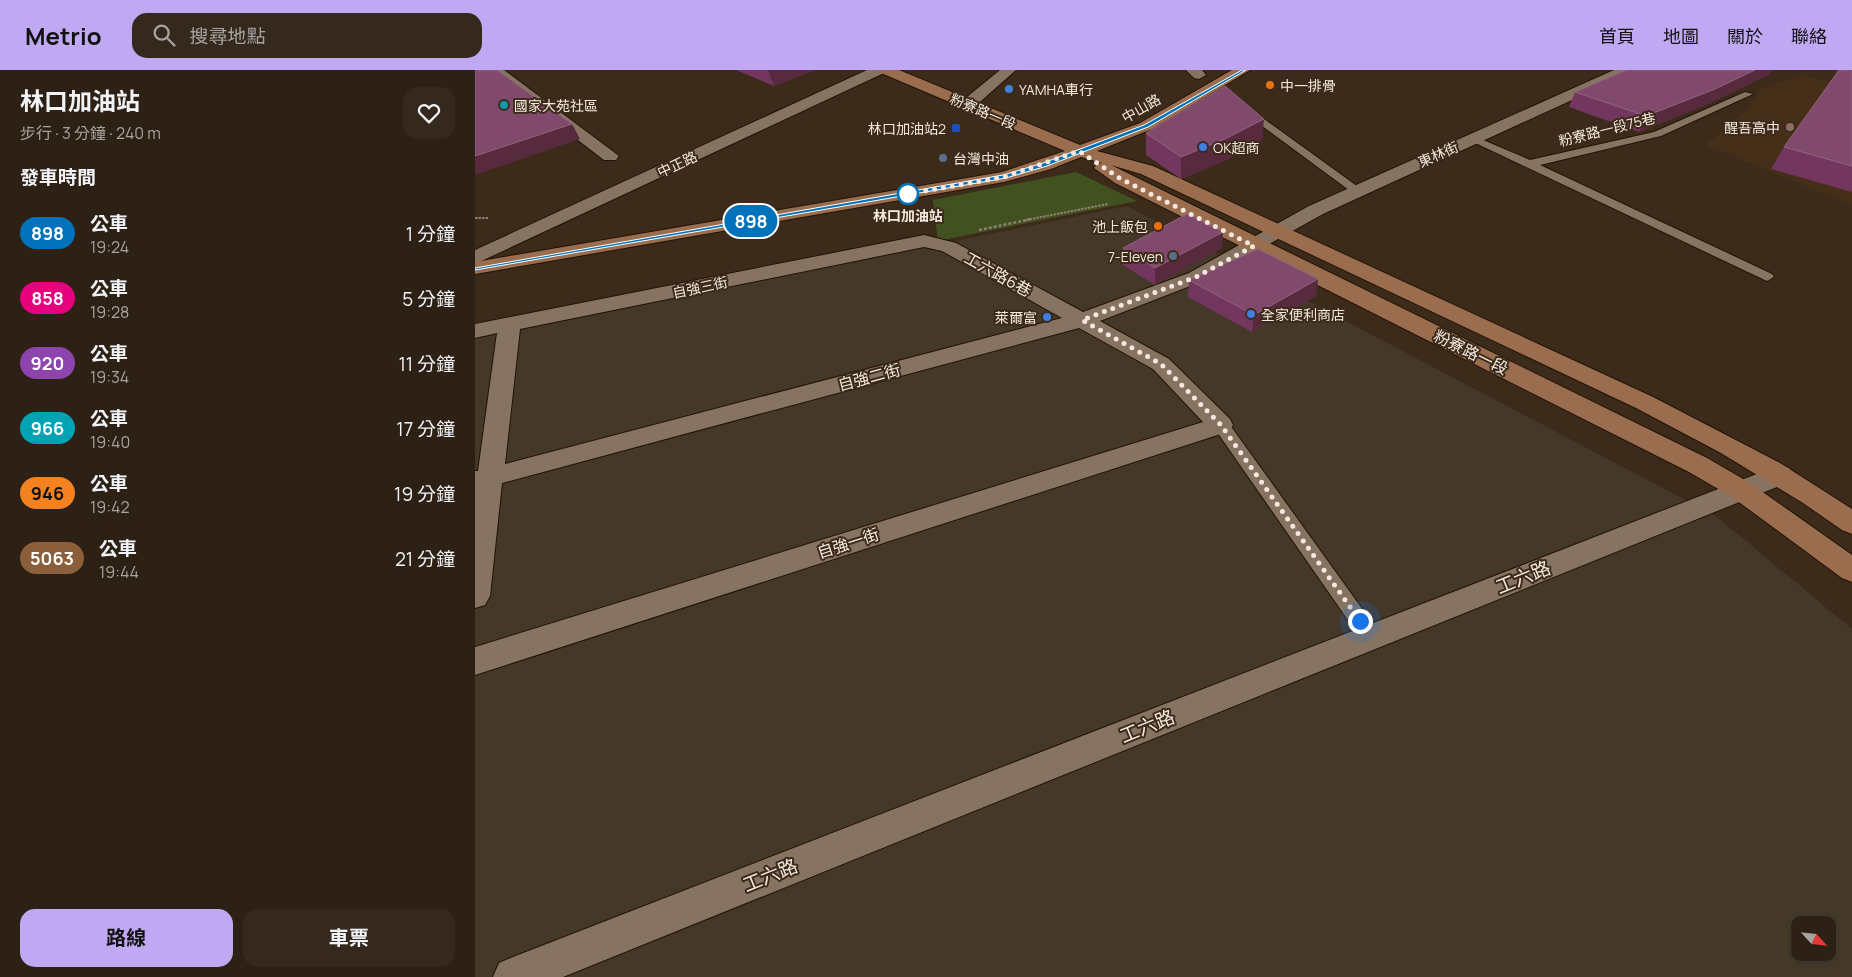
<!DOCTYPE html>
<html lang="zh-TW">
<head>
<meta charset="utf-8">
<style>
  body { margin:0; font-family:Manrope,"Noto Sans TC",sans-serif; background:#35281d; color:#f1f3f6; height:100vh; display:flex; flex-direction:column; font-size:19px; white-space:nowrap }
  * { box-sizing:border-box; margin:0 }
  p { font-size:16px; color:#a7a3a0 }
  .icon { flex:none; width:28px; height:28px; fill:none; stroke:currentColor; stroke-width:2; stroke-linecap:round; stroke-linejoin:round }
  .map { position:relative; flex:1; overflow:hidden }
  .sheet { display:flex; flex-direction:column; background:#2d2014; width:475px }
  .sheet>* { flex:none }
  .badge { padding:0 10px; border-radius:16px; font-size:18px; line-height:32px }
  .needle { width:32px; rotate:117deg }
  .controls { position:absolute; left:1316px; top:846px; display:grid; gap:10px }
  .controls a { display:grid; place-items:center; width:45px; height:45px; border-radius:10px; background:#2d2014; box-shadow:0 1px 4px #0004,0 0 0 1px #483e34; font-size:25px }
  .you { position:absolute; width:25px; height:25px; margin:-12px; border:4px solid #fff; border-radius:50%; background:#1a73e8; box-shadow:0 0 0 8px #1a73e833 }
  .map>.badge { position:absolute; translate:-50% -50%; box-shadow:0 0 0 2px #fff }
  h2 { padding:0 20px; font-size:19px; line-height:45px }
  .round { display:grid; place-items:center; flex:none; width:52px; height:52px; border-radius:15px; background:#35281d }
  .head { display:flex; align-items:center; justify-content:space-between; height:85px; padding:0 20px }
  h1 { font-size:24px; font-weight:700; line-height:38px }
  .cta { display:flex; gap:10px; margin-top:auto; padding:10px 20px }
  .cta a { flex:1; height:58px; border-radius:15px; background:#c1a8f3; color:#111; font-size:20px; font-weight:700; line-height:58px; text-align:center }
  .cta a+a { background:#35281d; color:#f1f3f6 }
  ul { padding:0; list-style:none }
  li { display:flex; align-items:center; gap:15px; height:65px; padding:0 20px }
  li div { flex:1 }
  li b { display:block; font-size:19px }
  li em { font-style:normal }
  li .badge { min-width:55px; font-weight:700; text-align:center }
  header { display:flex; align-items:center; gap:30px; box-sizing:border-box; height:70px; padding:0 25px; background:#c1a8f3; color:#111 }
  header strong { font-size:24px }
  nav { display:flex; gap:28px; margin-inline-start:auto; font-size:18px }
  .search { width:350px; height:45px; background:#35281d; display:flex; align-items:center; gap:12px; box-sizing:border-box; padding:0 18px; border-radius:15px; color:#a7a3a0; font-size:19px }
  main { display:flex; flex:1; min-height:0 }
  .map>svg:first-child { display:block }
  .industrial { fill:#443829; fill-rule:evenodd }
  .built { fill:#452f19 }
  .green { fill:#425120 }
  .lines { fill:none; stroke-linecap:round; stroke-linejoin:round }
  .service-casing { stroke:#231304; stroke-width:2 }
  .minor-casing { stroke:#231304; stroke-width:2 }
  .tertiary-casing { stroke:#231304; stroke-width:2 }
  .secondary-casing { stroke:#231304; stroke-width:2 }
  .path-far1 { stroke:#8e7f72; stroke-width:2; stroke-dasharray:2.5 1; stroke-linecap:butt }
  .path { stroke:#8e7f72; stroke-width:2.5; stroke-dasharray:3 2; stroke-linecap:butt }
  .service { fill:#877361; fill-rule:evenodd }
  .minor { fill:#877361; fill-rule:evenodd }
  .tertiary { fill:#877361; fill-rule:evenodd }
  .secondary { fill:#9a6d4f; fill-rule:evenodd }
  .wall { fill:#73375f }
  .shaded-wall { fill:#572a3e }
  .building { fill:#814a6c; stroke:#93637e }
  .line { fill:#0072bc; stroke:#fff }
  .walk { stroke:#f5e9df; stroke-width:5; stroke-dasharray:0 9 }
  .food-dot { fill:#e8710a; stroke:#3c2b1b; stroke-width:2 }
  .shop-dot { fill:#3f7fe0; stroke:#3c2b1b; stroke-width:2 }
  .culture-dot { fill:#0f9aa8; stroke:#3c2b1b; stroke-width:2 }
  .education-dot { fill:#8d6e63; stroke:#3c2b1b; stroke-width:2 }
  .transit-dot { fill:#1a4fb4; stroke:#3c2b1b; stroke-width:2 }
  .service-dot { fill:#5c6f8a; stroke:#3c2b1b; stroke-width:2 }
  .stop-dot { fill:#fff; stroke:#0072bc; stroke-width:2.5 }
  .labels { text-anchor:middle; dominant-baseline:central; stroke-width:4; stroke-linejoin:round; paint-order:stroke }
  .far-poi-label { font-size:14px; fill:#f5e9df; stroke:#3c2b1b; text-anchor:start }
  .far-street-label { font-size:14px; fill:#f5e9df; stroke:#3c2b1b }
  .far-stop-label { font-size:14px; font-weight:bold; fill:#f5e9df; stroke:#3c2b1b }
  .street-label { font-size:16px; fill:#f5e9df; stroke:#3c2b1b }
  .near-street-label { font-size:19px; fill:#f5e9df; stroke:#3c2b1b }
</style>
</head>
<body>
<header>
<strong>Metrio</strong>
<div class="search"><svg class="icon" aria-label="search" viewBox="0 0 24 24"><circle cx="10" cy="10" r="6"/><path d="M15 15l6 6"/></svg>搜尋地點</div>
<nav><a>首頁</a><a>地圖</a><a>關於</a><a>聯絡</a></nav>
</header>
<main>
<section class="sheet">
<div class="head"><div><h1>林口加油站</h1><p>步行 · 3 分鐘 · 240 m</p></div><a class="round"><svg class="icon" aria-label="heart" viewBox="0 0 24 24"><path d="M12 20l-8-8c-3-5 5-10 8-4 3-6 11-1 8 4z"/></svg></a></div>
<h2>發車時間</h2>
<ul>
<li><span class="badge" style="background:#0072bc;color:#fff">898</span><div><b>公車</b><p>19:24</p></div><em>1 分鐘</em></li>
<li><span class="badge" style="background:#e6007e;color:#fff">858</span><div><b>公車</b><p>19:28</p></div><em>5 分鐘</em></li>
<li><span class="badge" style="background:#8e44ad;color:#fff">920</span><div><b>公車</b><p>19:34</p></div><em>11 分鐘</em></li>
<li><span class="badge" style="background:#00a3b4;color:#fff">966</span><div><b>公車</b><p>19:40</p></div><em>17 分鐘</em></li>
<li><span class="badge" style="background:#f58220;color:#111">946</span><div><b>公車</b><p>19:42</p></div><em>19 分鐘</em></li>
<li><span class="badge" style="background:#8b5e3c;color:#fff">5063</span><div><b>公車</b><p>19:44</p></div><em>21 分鐘</em></li>
</ul>
<div class="cta"><a>路線</a><a>車票</a></div>
</section>
<div class="map">
<svg width="1377" height="907" viewBox="0 0 1377 907">
  <rect width="100%" height="100%" fill="#3c2b1b"/>
  <path class="industrial" d="M652,136L1241,446L1377,559V907H0V269ZM1325,855H1352V882H1325Z"/>
  <path class="built" d="M1327,5L1377,17V135L1231,75L1273,39L1287,18Z"/>
  <path class="green" d="M601,102L662,131L463,171L458,130Z"/>
  <g class="lines">
    <defs>
      <path id="service" d="M1270,22L1278,24L1186,66L1065,95L1297,204L1299,207L1292,211L992,69L993,67H1001L1055,90L1179,62Z
        M771,36L886,119V123H878L767,41L766,39Z
        M746,350L752,351L903,561L906,567L903,573L896,575L889,573L740,359L738,355L740,351Z"/>
      <path id="minor" d="M12,0H29L144,86L141,90H129Z
        M392,0H411L409,3L0,194V180Z
        M525,0H541L498,38H486L484,35L486,32Z
        M711,0H727L731,5L724,9L719,8Z
        M1139,0H1158L1156,3L848,144L728,211L625,251L694,289L755,349L758,355L755,361L0,605V577L728,352L678,299L604,258L27,413L15,526L10,535L0,538V401H3L22,263L0,268V254L449,165L481,173L608,242L714,203L834,136ZM449,177L467,181L587,248L30,394L45,259Z"/>
      <path id="tertiary" d="M1305,395L1314,398L1318,405L1314,412L88,907H18L24,893L38,887Z"/>
      <path id="secondary" d="M404,0H424L605,75L665,53L757,0H775L677,59L622,81L678,96L1178,327L1305,393L1377,439V464L1367,460L1328,433L1246,383L1161,338L666,104L636,95L1232,388L1275,413L1377,485V512L1367,508L1257,427L1214,402L640,113L619,98L622,94L627,93L606,87L576,99L529,112L0,204V192L527,102L590,81L406,3Z"/>
    </defs>
    <use href="#service" class="service-casing"/>
    <use href="#minor" class="minor-casing"/>
    <use href="#tertiary" class="tertiary-casing"/>
    <use href="#secondary" class="secondary-casing"/>
    <path class="path-far1" d="M0,148H14
      M551,150L633,134"/>
    <path class="path" d="M504,160L557,149"/>
    <use href="#service" class="service"/>
    <use href="#minor" class="minor"/>
    <use href="#tertiary" class="tertiary"/>
    <use href="#secondary" class="secondary"/>
  </g>
  <path class="wall" d="M261,0H340L299,16Z
    M1377,0V122L1296,99L1309,77Z
    M1295,4L1233,34L1164,62L1094,37L1100,22Z
    M671,63L787,70L751,90L706,109L671,85Z
    M648,178H747L680,215L648,195Z
    M843,209L841,226L777,262L713,227L714,210Z"/>
  <path class="shaded-wall" d="M293,0H340L299,16Z
    M1280,0H1297L1295,4L1233,34L1164,62L1171,46Z
    M789,49L787,70L751,90L706,109V87Z
    M97,54L105,69L0,105V86Z
    M748,162L747,178L680,215V198Z
    M843,209L841,226L777,262L779,245Z"/>
  <path class="building" d="M0,0H22L97,54L0,86Z
    M1152,0H1280L1240,19L1171,46L1100,22Z
    M1364,0H1377V96L1309,77Z
    M750,16L789,49L752,68L706,87L671,63Z
    M712,144L748,162L680,198L648,178Z
    M783,179L843,209L779,245L714,210Z"/>
  <path class="line" d="M767,0H771L673,57L572,96L531,108L0,200V198L528,105L568,93L669,55Z"/>
  <g class="lines">
    <path class="walk" d="M433,124L529,107L604,81L646,109L779,176L721,207L607,250L686,294L746,355L885,551"/>
  </g>
  <g class="food-dot">
    <circle cx="795" cy="15" r="5"/>
    <circle cx="683" cy="156" r="5"/>
  </g>
  <g class="shop-dot">
    <circle cx="534" cy="19" r="5"/>
    <circle cx="728" cy="77" r="5"/>
    <circle cx="776" cy="244" r="5"/>
    <circle cx="572" cy="247" r="5"/>
  </g>
  <circle class="culture-dot" cx="29" cy="35" r="5"/>
  <circle class="education-dot" cx="1315" cy="57" r="5"/>
  <rect class="transit-dot" x="476" y="53" width="10" height="10" rx="2.5"/>
  <g class="service-dot">
    <circle cx="468" cy="88" r="5"/>
    <circle cx="698" cy="186" r="5"/>
  </g>
  <circle class="stop-dot" cx="433" cy="124" r="10"/>
  <g class="labels">
    <g class="far-poi-label">
      <text x="805" y="15">中一排骨</text>
      <text x="544" y="19">YAMHA車行</text>
      <text x="39" y="35">國家大苑社區</text>
      <text x="1305" y="57" text-anchor="end">醒吾高中</text>
      <text x="471" y="58" text-anchor="end">林口加油站2</text>
      <text x="738" y="77">OK超商</text>
      <text x="478" y="88">台灣中油</text>
      <text x="673" y="156" text-anchor="end">池上飯包</text>
      <text x="688" y="186" text-anchor="end">7-Eleven</text>
      <text x="786" y="244">全家便利商店</text>
      <text x="562" y="247" text-anchor="end">萊爾富</text>
    </g>
    <g class="far-street-label">
      <text transform="translate(666 38) rotate(-30)">中山路</text>
      <text transform="translate(508 41) rotate(23)">粉寮路一段</text>
      <text transform="translate(1132 59) rotate(-14)">粉寮路一段75巷</text>
      <text transform="translate(963 84) rotate(-24)">東林街</text>
      <text transform="translate(202 94) rotate(-25)">中正路</text>
      <text transform="translate(225 217) rotate(-12)">自強三街</text>
    </g>
    <g class="far-stop-label">
      <text x="433" y="145">林口加油站</text>
    </g>
    <g class="street-label">
      <text transform="translate(523 204) rotate(29)">工六路6巷</text>
      <text transform="translate(996 282) rotate(26)">粉寮路一段</text>
      <text transform="translate(394 307) rotate(-15)">自強二街</text>
      <text transform="translate(373 473) rotate(-18)">自強一街</text>
    </g>
    <g class="near-street-label">
      <text transform="translate(1048 507) rotate(-22)">工六路</text>
      <text transform="translate(672 656) rotate(-22)">工六路</text>
      <text transform="translate(295 805) rotate(-22)">工六路</text>
    </g>
  </g>
</svg>
<div class="controls">
<a><svg class="needle" viewBox="-14 -14 28 28"><path d="M0-13l5 13h-10z" fill="#e53935"/><path d="M0 13l5-13h-10z" fill="#a7a3a0"/></svg></a>
</div>
<div class="you" style="left:885px;top:551px"></div>
<b class="badge" style="left:276px;top:151px;background:#0072bc;color:#fff">898</b>
</div>
</main>
</body>
</html>
